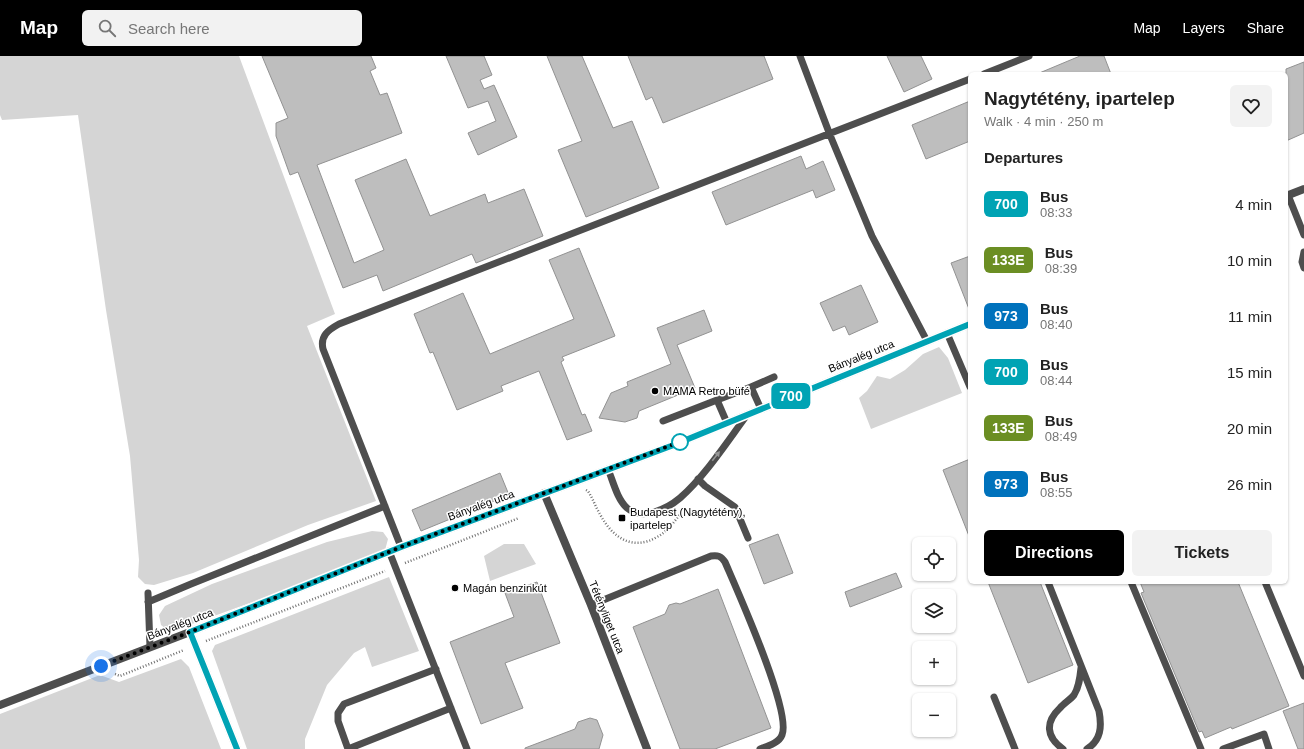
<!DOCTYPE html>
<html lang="en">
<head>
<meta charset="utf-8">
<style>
  body { margin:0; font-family:Helvetica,sans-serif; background:#f2f2f2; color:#222; height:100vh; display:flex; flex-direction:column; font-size:15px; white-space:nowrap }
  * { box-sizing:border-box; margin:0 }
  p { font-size:13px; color:#767676 }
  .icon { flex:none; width:22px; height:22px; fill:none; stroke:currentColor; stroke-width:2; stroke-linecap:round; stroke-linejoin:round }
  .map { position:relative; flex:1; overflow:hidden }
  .side { position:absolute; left:968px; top:16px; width:320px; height:512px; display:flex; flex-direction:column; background:#fff; border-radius:6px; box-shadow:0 1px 3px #0004 }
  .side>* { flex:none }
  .badge { padding:0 8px; border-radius:6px; font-size:14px; line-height:26px }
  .fabs { position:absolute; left:912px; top:481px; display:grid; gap:8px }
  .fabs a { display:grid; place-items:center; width:44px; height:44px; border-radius:6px; background:#fff; box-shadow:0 1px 3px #0004; font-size:20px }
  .you { position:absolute; width:20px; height:20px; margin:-10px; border:3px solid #fff; border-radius:50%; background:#1a73e8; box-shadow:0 0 0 6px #1a73e833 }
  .map>.badge { position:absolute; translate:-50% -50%; box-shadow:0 0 0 2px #fff }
  h2 { padding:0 16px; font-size:15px; line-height:36px }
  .round { display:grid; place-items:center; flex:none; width:42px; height:42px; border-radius:6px; background:#f2f2f2 }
  .head { display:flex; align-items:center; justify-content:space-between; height:68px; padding:0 16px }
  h1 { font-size:19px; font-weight:700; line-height:30px }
  .button { display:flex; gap:8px; margin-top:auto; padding:8px 16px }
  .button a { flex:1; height:46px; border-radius:6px; background:#000; color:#fff; font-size:16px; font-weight:700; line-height:46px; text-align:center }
  .button a+a { background:#f2f2f2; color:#222 }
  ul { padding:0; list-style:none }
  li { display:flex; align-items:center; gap:12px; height:56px; padding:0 16px }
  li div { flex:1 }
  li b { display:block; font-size:15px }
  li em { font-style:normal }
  li .badge { min-width:44px; font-weight:700; text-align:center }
  header { display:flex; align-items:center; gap:24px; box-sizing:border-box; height:56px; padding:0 20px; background:#000; color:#fff }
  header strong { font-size:19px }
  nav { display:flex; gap:22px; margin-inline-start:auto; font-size:14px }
  .search { width:280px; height:36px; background:#f2f2f2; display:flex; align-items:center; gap:10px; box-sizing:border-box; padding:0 14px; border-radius:6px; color:#767676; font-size:15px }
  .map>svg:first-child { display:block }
  .green { fill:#d5d5d5 }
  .building { fill:#bebebe; stroke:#929292 }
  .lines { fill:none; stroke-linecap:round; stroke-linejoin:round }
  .path { stroke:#707070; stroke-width:2.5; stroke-dasharray:1 2; stroke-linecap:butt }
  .service { stroke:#4e4e4e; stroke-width:7 }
  .minor { stroke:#4e4e4e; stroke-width:8 }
  .tertiary { stroke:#4e4e4e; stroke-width:8 }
  .oneway { fill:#959595 }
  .line-casing { stroke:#fff; stroke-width:9 }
  .line { stroke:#00a3b4; stroke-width:6 }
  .walk { stroke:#000; stroke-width:4; stroke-dasharray:0 7.2 }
  .poi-dot { fill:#000; stroke:#fff; stroke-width:1.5 }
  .stop-dot { fill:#fff; stroke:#00a3b4; stroke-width:2 }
  .labels { text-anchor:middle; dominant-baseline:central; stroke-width:3; stroke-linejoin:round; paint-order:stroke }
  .street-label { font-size:11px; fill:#000; stroke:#fff }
  .poi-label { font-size:11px; fill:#000; stroke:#fff; text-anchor:start }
</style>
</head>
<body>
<header>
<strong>Map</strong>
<div class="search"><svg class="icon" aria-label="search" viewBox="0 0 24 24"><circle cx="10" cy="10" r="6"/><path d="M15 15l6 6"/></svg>Search here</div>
<nav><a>Map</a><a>Layers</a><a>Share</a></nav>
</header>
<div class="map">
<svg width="1304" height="693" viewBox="0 0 1304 693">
  <rect width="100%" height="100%" fill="#fff"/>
  <path class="green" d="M0,0H239L335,258L307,270L376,445L308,469L193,517L154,529L145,528L138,521L139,504L130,400L106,254L78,59L2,64L0,59Z
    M939,291L948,302L962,337L871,373L859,342L867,335L877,320L890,323L905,314L923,298Z
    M372,475L383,476L388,483L384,498L170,576L161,569L159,559L165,550L212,528L327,486Z
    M504,488H524L536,508L490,525L484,500Z
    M389,521L419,595L372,611L365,591L354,597L327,629L305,683V693H247L212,595L215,589Z
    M181,603L189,611L221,693H0V658L100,619L119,626Z"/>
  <path class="building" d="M262,0H371L376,12L370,15L380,39L387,37L402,77L317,109L354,207L384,194L355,124L406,103L430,160L485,138L488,147L524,133L543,180L476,207L472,198L383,235L377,219L343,232L298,116L290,119L276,80V67L288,62Z
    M446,0H484L492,19L480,24L484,33L494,29L517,81L478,99L468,77L496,65L488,45L468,52Z
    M547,0H582L613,72L632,65L659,132L586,161L558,94L582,85Z
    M628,0H764L773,23L663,67L652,41L646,44Z
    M887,0H921L932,23L904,36Z
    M1080,0H1104L1111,18H1037Z
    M1304,6V77L1286,85V13Z
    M970,45V85L926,103L912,69Z
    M801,100L806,113L823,105L835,134L816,142L813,134L726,169L712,136Z
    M579,192L615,280L562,301L564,304L561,306L582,359L585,358L592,375L567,384L539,315L501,330L503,335L457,354L433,296L430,297L414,258L463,237L490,298L574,263L549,204Z
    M970,200V252L969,253L951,207Z
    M861,229L878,266L849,279L845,270L833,275L820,247Z
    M704,254L712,275L677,289L695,332L639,355L637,362L625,366L599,362L611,337L628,330L627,326L671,308L657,272Z
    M970,403V479L969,480L943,414Z
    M500,417L509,439L421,475L412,454Z
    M778,478L793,517L764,528L749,489Z
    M896,517L902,531L850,551L845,536Z
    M537,526L560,587L505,607L523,652L481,668L450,586L514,561L505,537Z
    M988,526H1040L1073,609L1028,627Z
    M1140,526H1238L1289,650L1232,673L1231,671L1205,682L1202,675L1199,676L1141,537L1144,536Z
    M718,533L771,672L715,693H680L633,571L665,558L669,549L676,547L680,548Z
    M1304,647V693H1298L1283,655Z
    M590,662L597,664L603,679L599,693H525V692L575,673L578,666Z"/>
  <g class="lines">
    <path class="path" d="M586,434L588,435C593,443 596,452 601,460C613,482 633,495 657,481C667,476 674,466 681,457
      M405,507L519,462
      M206,585L385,515
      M115,618L120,620L184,594"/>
    <path class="service" d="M800,0L830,79L872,180L927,285
      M984,18L1029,0
      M1288,139L1304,179
      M1304,196L1302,206L1304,212
      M947,277L970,331
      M751,331L774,321
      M663,365L717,344
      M727,367L717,344L751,331L761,353
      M608,413C613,425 617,443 627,452C642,465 667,453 680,442C705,420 727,386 747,359
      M698,423L705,430L735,451L748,482
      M401,491L323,293C320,280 328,274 339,268L970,23
      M389,495L467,693
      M1048,526L1099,655C1102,671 1101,684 1087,693
      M1131,526L1201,693
      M1265,526L1304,620
      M148,537L150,591
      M148,546L191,528L385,450
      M591,549L711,500C718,499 721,500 725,506C737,534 792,656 782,679C779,687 768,690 760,693
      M436,613L344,648L338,657V665L348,693L451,652
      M994,641L1015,693
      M1063,693C1046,681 1045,666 1060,652C1064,647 1070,644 1074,639C1079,631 1080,622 1081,612
      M1223,693L1264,678L1269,693"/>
    <path class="minor" d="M544,437L591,549L647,693
      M0,649L190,576"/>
    <path class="tertiary" d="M1286,140L1304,133
      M237,693L190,576L401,491L671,390L970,268"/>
  </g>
  <defs><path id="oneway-solid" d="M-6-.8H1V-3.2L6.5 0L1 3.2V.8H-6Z"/></defs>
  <use class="oneway" href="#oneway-solid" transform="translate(716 400) rotate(-52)"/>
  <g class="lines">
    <defs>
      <path id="line" d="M237,693L190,576L401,491L671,390L970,268"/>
    </defs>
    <use href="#line" class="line-casing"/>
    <use href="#line" class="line"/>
    <path class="walk" d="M101,610L190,576L401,491L685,384L680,386"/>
  </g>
  <g class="poi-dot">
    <circle cx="655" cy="335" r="4"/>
    <rect x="618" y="458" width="8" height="8" rx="2"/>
    <circle cx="455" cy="532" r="4"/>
  </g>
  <circle class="stop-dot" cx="680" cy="386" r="8"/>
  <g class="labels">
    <g class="street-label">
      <text transform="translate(861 300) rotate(-22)">Bányalég utca</text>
      <text transform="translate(481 449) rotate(-20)">Bányalég utca</text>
      <text transform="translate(607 561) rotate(68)">Tétényliget utca</text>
      <text transform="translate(180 568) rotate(-21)">Bányalég utca</text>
    </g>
    <g class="poi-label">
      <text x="663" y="335">MAMA Retro büfé</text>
      <text x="630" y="456">Budapest (Nagytétény),<tspan x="630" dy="13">ipartelep</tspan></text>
      <text x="463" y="532">Magán benzinkút</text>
    </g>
  </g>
</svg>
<div class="fabs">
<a><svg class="icon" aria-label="locate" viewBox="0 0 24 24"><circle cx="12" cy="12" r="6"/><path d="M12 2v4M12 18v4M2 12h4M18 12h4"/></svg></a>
<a><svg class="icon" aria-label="layers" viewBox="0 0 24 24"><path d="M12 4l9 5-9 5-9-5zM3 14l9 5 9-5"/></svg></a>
<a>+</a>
<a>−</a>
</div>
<div class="you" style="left:101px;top:610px"></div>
<b class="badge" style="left:791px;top:340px;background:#00a3b4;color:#fff">700</b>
<section class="side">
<div class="head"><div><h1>Nagytétény, ipartelep</h1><p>Walk · 4 min · 250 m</p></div><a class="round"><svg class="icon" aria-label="heart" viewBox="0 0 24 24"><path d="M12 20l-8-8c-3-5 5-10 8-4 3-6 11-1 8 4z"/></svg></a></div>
<h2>Departures</h2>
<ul>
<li><span class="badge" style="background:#00a3b4;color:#fff">700</span><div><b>Bus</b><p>08:33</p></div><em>4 min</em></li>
<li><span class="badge" style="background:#6b8e23;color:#fff">133E</span><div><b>Bus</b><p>08:39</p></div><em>10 min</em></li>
<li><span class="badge" style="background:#0072bc;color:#fff">973</span><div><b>Bus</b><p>08:40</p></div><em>11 min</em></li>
<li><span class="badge" style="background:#00a3b4;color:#fff">700</span><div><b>Bus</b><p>08:44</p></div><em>15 min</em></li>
<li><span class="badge" style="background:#6b8e23;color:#fff">133E</span><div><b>Bus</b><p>08:49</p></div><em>20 min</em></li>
<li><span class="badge" style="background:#0072bc;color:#fff">973</span><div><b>Bus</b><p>08:55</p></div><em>26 min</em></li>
</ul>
<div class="button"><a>Directions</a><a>Tickets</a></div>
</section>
</div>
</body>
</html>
